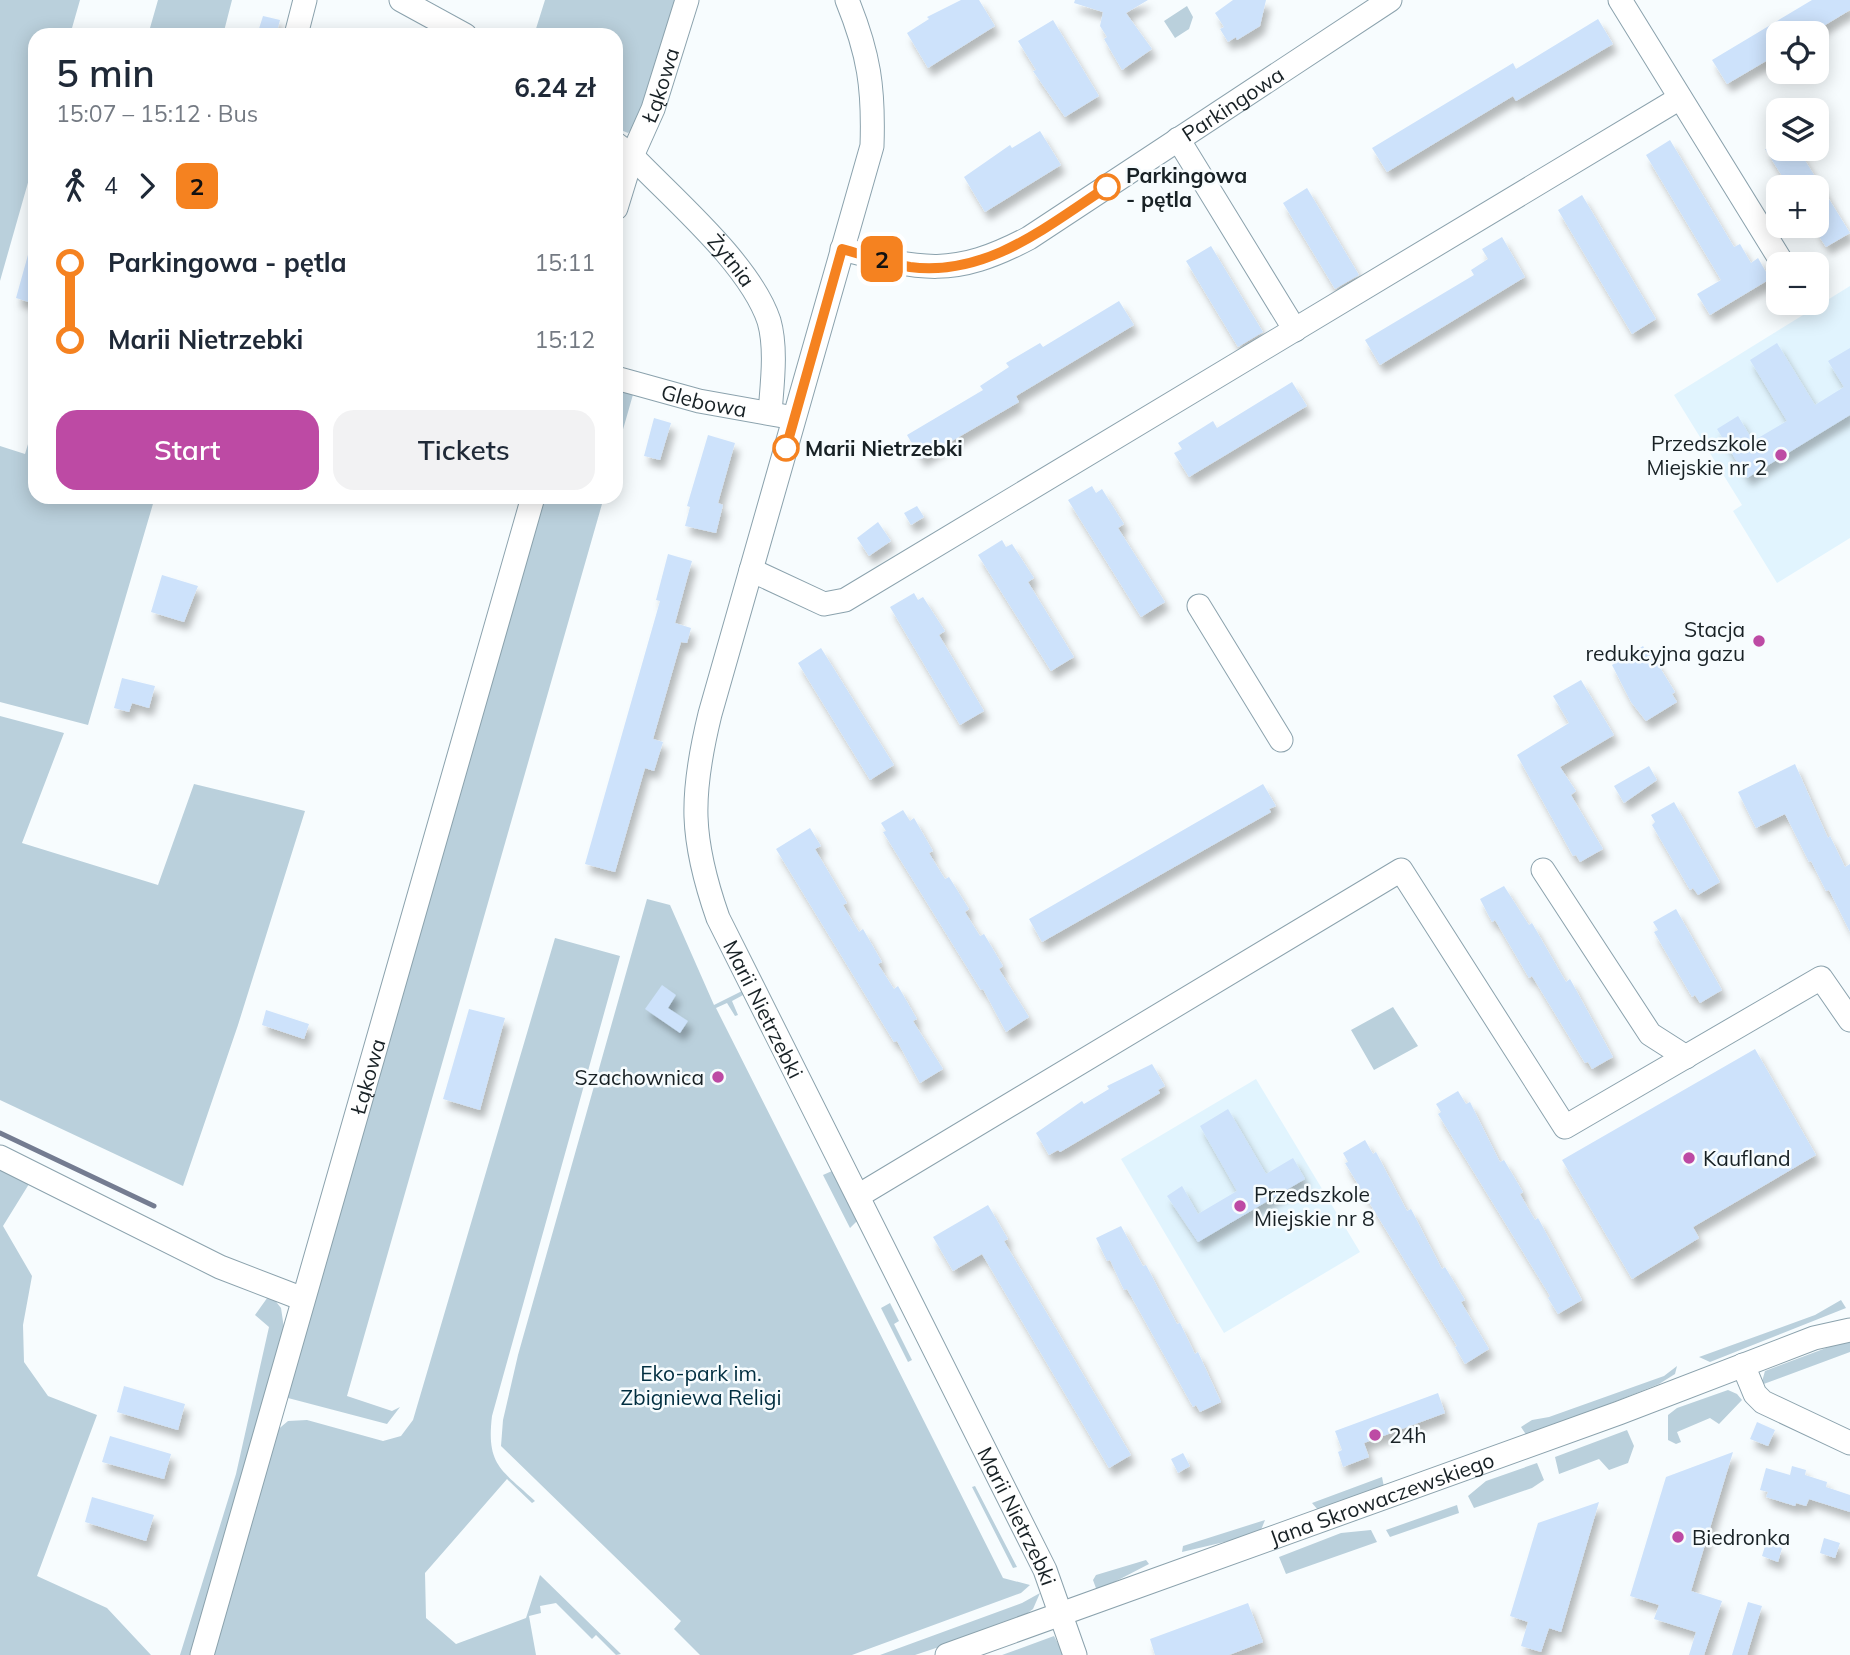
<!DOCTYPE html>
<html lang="en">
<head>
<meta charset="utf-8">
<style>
  body { margin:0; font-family:Mulish,sans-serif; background:#f2f2f3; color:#1f2937; height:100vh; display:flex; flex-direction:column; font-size:26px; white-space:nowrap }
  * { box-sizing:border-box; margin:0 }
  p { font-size:23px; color:#747a83 }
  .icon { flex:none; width:38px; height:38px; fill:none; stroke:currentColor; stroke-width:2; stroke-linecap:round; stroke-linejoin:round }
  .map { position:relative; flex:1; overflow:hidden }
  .drawer { position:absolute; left:28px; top:28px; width:595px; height:476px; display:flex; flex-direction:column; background:#fff; border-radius:21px; box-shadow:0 4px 18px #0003 }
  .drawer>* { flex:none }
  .badge { padding:0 14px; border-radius:10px; font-size:24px; line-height:46px }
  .buttons { position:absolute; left:1766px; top:21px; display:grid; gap:14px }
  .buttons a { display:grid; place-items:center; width:63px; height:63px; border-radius:14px; background:#fff; box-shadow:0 4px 18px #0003; font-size:35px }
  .map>.badge { position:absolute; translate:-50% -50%; box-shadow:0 0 0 4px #fff }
  .legs { display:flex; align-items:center; gap:10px; height:77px; padding:0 28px; font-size:23px }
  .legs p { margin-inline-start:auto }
  .overview { display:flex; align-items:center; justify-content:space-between; height:119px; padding:0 28px }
  h1 { font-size:38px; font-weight:600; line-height:52px }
  .action { display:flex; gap:14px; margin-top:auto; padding:14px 28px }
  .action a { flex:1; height:80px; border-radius:21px; background:#bd4aa4; color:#fff; font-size:28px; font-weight:600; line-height:80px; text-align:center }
  .action a+a { background:#f2f2f3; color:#1f2937 }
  ul { padding:0 28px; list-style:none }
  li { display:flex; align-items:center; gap:24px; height:77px; font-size:26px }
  li i { display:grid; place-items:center; width:10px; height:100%; margin:0 9px; background:currentColor }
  li i::after { content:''; width:18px; height:18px; margin:-9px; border:5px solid; border-radius:50%; background:#fff }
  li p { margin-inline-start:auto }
  li:first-child i { background:linear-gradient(#0000 50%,currentColor 0) }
  li:last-child i { background:linear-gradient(currentColor 50%,#0000 0) }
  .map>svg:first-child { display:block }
  .built { fill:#e1f4fe }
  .green { fill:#bad0dc }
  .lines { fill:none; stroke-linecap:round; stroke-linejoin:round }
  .stream { stroke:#747c91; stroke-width:5 }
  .building { fill:#cde2fb; filter:url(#shadow) }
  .minor-casing { stroke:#8ba2ad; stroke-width:25 }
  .minor { stroke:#fff; stroke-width:23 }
  .line-1-casing { stroke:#fff; stroke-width:16 }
  .line-1 { stroke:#f58220; stroke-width:10 }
  .stop-1-dot { fill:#fff; stroke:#f58220; stroke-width:3.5 }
  .poi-dot { fill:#bd4aa4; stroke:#f7fcfe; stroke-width:2.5 }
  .labels { text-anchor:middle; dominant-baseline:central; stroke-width:5; stroke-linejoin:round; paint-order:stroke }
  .street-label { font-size:21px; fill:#182125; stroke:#f7fcfe }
  .stop-label { font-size:21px; font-weight:bold; fill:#182125; stroke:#f7fcfe; text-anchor:start }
  .poi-label { font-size:21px; fill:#182125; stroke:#f7fcfe; text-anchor:start }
  .park-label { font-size:21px; fill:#002e40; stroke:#f7fcfe }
</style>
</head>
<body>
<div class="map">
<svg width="1850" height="1655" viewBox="0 0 1850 1655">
  <defs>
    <filter id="shadow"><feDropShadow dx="4.5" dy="8" stdDeviation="3.5" flood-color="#0004"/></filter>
  </defs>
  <rect width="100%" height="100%" fill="#f7fcfe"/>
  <path class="built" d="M1850,286V538L1777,583L1733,511L1742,505L1674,395Z
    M1256,1079L1360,1252L1224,1333L1121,1159Z"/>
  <path class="green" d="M0,0H80L70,35H35V158L0,281Z
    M158,0H232L223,35H148Z
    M545,0H678L641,120L628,133L616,128V35H534Z
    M1187,6L1193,17L1189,29L1175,38L1164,21Z
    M616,388L634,391L616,454Z
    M35,421V497H155L88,725L0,702V446L25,454Z
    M536,497H604L347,1396L392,1411L400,1407L387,1424L288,1398V1383Z
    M0,716L64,733L22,843L158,885L194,784L305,811L238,1025L183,1186L0,1100Z
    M647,899L670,905L714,1005L744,990L745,994L732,1001L738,1015L735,1016L727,1003L716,1008L720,1016L1003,1578L1030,1585L1021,1593L852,1655H700L674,1629L681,1621L501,1446L503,1420L518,1355Z
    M555,938L620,956L492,1416C486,1466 502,1470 535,1501L532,1503L507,1479L425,1573L426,1618L456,1644L526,1618L540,1575L621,1654L616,1655L596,1635L592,1639L556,1603L540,1606L541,1613L529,1616L536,1655H213L275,1432L288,1421L307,1420L383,1441L401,1436L413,1420Z
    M1393,1007L1418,1046L1374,1070L1351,1030Z
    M0,1170L29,1184L3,1226L32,1276L23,1325L24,1362L48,1396L97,1415L37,1576L107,1608L151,1655H0Z
    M832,1171L859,1219L850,1228L823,1175Z
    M270,1294L281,1308L285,1335L194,1655H180L236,1474L269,1327L255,1315Z
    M1841,1300L1846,1308L1710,1362L1699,1357L1815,1315Z
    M890,1303L899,1321L894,1324L912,1360L908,1362L881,1308Z
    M1850,1339V1352L1761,1385L1765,1371Z
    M1677,1366L1675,1374L1659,1384L1534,1434L1527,1436L1521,1427L1532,1420L1549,1417L1664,1376Z
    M1728,1390L1737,1394L1742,1400L1719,1424L1710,1418L1677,1432L1681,1442L1676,1444L1668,1440V1415L1677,1408Z
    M1627,1430L1634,1446L1628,1463L1609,1470L1599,1459L1559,1474L1555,1457Z
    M1537,1463L1544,1480L1532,1488L1474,1508L1468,1496L1486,1481Z
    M1382,1477L1384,1487L1318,1510L1312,1503Z
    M975,1486L1017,1567L1013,1568L972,1487Z
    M1457,1505L1459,1513L1390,1537L1386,1530Z
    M1265,1520L1261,1530L1254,1535L1182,1552L1183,1546Z
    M1371,1530L1377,1542L1286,1574L1279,1557L1341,1533Z
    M1146,1560L1149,1564L1097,1591L1093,1580L1096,1575Z
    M1040,1593L1033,1609L1017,1621L915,1655H880L1022,1603Z
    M1054,1636L1064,1655H1002Z"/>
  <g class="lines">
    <path class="stream" d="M0,1133L154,1206"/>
  </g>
  <path class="building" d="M961,0H979L995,26L928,68L907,33L929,19L927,17Z
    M1075,0H1148L1126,13L1152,49L1122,70L1104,39L1107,37L1100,26L1103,12L1074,3Z
    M1233,0H1266L1260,26L1237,40L1236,37L1228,42L1220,29L1224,27L1215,13Z
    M1812,0H1850V10L1812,33H1778V54L1727,84L1712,60Z
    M263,16L280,20L276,35H257Z
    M1598,19L1613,44L1516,101L1513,96L1387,172L1372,148L1513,63L1516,69Z
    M1053,20L1099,96L1065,117L1033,71L1036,70L1018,41Z
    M1040,131L1061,165L985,212L964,177L1010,145L1012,148Z
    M1670,140L1734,247L1740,244L1751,263L1758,258L1770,279L1710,315L1697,294L1721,280L1646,155Z
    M1765,149H1798L1850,233L1826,247L1816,232V187H1789Z
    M1307,188L1359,275L1335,289L1283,203Z
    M1582,195L1656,319L1632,334L1558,210Z
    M1502,237L1525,277L1380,365L1365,340L1474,275L1471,270L1488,259L1482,249Z
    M31,244L35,245V304L16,298Z
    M1211,246L1263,332L1238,347L1186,261Z
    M1119,301L1134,325L1016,396L1019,402L921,459L907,435L983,390L980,386L1009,367L1006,363L1040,343L1043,347Z
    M1777,343L1815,405L1844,387L1828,361L1850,348V415L1747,478L1717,429L1738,416L1753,441L1787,421L1750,360Z
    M1292,382L1307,406L1189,477L1174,453L1182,449L1178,443L1213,421L1217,428Z
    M654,418L671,423L660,460L644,456Z
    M708,435L735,443L718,503L723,505L716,533L685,526L690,507L687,506Z
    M1092,486L1096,493L1102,489L1124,524L1118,528L1165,602L1141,617L1068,500Z
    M917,506L924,517L911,525L904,513Z
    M878,522L891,541L869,556L857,538Z
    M1002,540L1006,547L1012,544L1034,578L1028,582L1074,657L1051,671L978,555Z
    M668,554L692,561L675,623L691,628L687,643L681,642L653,739L663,742L654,771L645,768L615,872L585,864L660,601L656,600Z
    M162,575L198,586L184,622L151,612Z
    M914,593L918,600L923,597L945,631L939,635L984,711L960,725L890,607Z
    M1643,646L1648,654L1651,653L1675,692L1672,694L1677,702L1646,721L1631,702L1612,665Z
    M821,648L894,765L870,780L798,663Z
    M122,678L155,686L149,708L132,703L129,712L114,708Z
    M1581,680L1614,735L1560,767L1576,791L1571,795L1603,849L1580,862L1576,855L1573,856L1517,755L1569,723L1553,696Z
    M1795,764L1828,838L1830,836L1845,867L1850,864V932L1829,890L1826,891L1811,861L1809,862L1785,814L1756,828L1738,792Z
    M1649,766L1657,780L1624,803L1614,786Z
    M1263,784L1276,806L1269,809L1271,812L1042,942L1029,919Z
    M1674,802L1720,882L1698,895L1693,888L1690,890L1652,825L1655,822L1651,815Z
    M903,810L910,821L914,818L933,851L929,853L945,879L949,877L969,909L965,912L980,936L984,934L1003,966L999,969L1029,1017L1006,1032L983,989L981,990L883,832L886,831L881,823Z
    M810,828L821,846L815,849L847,903L843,905L859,932L863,929L882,962L878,964L894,989L898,986L917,1019L913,1021L943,1069L920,1083L897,1041L894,1042L776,849Z
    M1504,886L1529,925L1532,923L1566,982L1570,979L1613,1057L1592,1069L1588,1062L1585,1063L1532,976L1529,978L1495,920L1492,922L1480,899Z
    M1676,909L1722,990L1700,1003L1695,995L1692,997L1654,932L1658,930L1653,922Z
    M662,985L676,995L668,1008L688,1021L680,1033L645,1009Z
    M469,1009L505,1018L480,1110L443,1099Z
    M266,1010L309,1024L304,1039L262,1025Z
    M1755,1049L1816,1155L1693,1227L1699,1238L1632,1279L1562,1160Z
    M1152,1064L1165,1086L1158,1090L1160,1093L1060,1152L1058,1150L1049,1155L1036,1133L1082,1101L1084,1104L1109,1089L1107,1086Z
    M1458,1091L1466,1104L1470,1102L1500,1162L1504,1160L1523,1192L1520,1194L1535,1220L1538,1218L1582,1300L1558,1314L1548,1298L1550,1296L1438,1114L1441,1112L1436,1104Z
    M1228,1109L1266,1174L1293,1158L1305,1179L1198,1242L1167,1196L1182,1186L1198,1214L1237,1191L1200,1126Z
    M1365,1140L1373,1154L1376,1152L1407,1211L1411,1209L1442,1269L1445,1267L1465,1300L1461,1302L1489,1349L1465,1364L1455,1347L1457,1346L1345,1163L1348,1162L1343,1153Z
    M988,1205L1008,1239L1004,1241L1131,1455L1109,1468L982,1254L953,1271L933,1237Z
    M1121,1226L1143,1266L1146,1265L1177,1324L1180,1323L1195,1354L1198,1352L1221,1402L1200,1412L1196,1405L1193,1407L1127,1289L1124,1290L1110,1260L1107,1261L1096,1238Z
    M124,1386L185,1404L178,1430L117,1412Z
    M1438,1393L1445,1413L1364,1443L1369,1457L1343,1467L1338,1452L1342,1450L1335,1431Z
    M1757,1422L1775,1430L1768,1446L1750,1439Z
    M110,1436L171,1454L164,1479L102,1462Z
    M1733,1452L1691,1591L1722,1601L1704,1655H1689L1696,1632L1654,1619L1659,1605L1630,1596L1666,1477Z
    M1183,1453L1190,1466L1178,1473L1171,1459Z
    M1792,1466L1806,1470L1805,1475L1827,1482L1826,1487L1850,1495V1512L1809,1499L1806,1506L1796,1503L1795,1506L1766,1497L1768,1492L1760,1490L1766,1468L1790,1475Z
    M92,1497L154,1515L146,1541L85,1522Z
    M1599,1502L1561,1632L1549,1628L1541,1652L1521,1646L1528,1622L1510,1616L1538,1523Z
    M1824,1538L1840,1543L1835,1558L1820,1553Z
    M1766,1543L1782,1548L1778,1562L1762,1556Z
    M1748,1602L1762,1606L1747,1655H1732Z
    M1248,1603L1263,1642L1229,1655H1155L1150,1639Z"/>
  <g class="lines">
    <defs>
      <g id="minor">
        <path d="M401,0L465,35"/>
        <path id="s1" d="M847,0C869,54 874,88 872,146L710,714C690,796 690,838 718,918L1045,1570L1075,1655"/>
        <path d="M1620,0L1783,264"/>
        <path d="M296,35L305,0"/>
        <path d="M1178,139L1295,330"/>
        <path id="s2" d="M616,144L632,156C674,200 750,264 769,321C777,349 772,385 770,413"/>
        <path id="s3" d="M616,208L632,156L653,109L687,0"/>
        <path id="s4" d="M842,249C922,270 953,278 1029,238L1390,0"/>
        <path id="s5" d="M616,378L699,401L783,416"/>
        <path d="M751,570L824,604L845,600L1680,98"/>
        <path d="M1199,606L1281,740"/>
        <path d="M1543,870L1650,1034L1686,1057"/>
        <path d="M0,1157L220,1267L303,1299"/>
        <path d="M858,1196L1401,870L1565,1127L1821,978L1850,1020"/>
        <path d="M1743,1365L1755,1394L1763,1402L1850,1443"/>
        <path id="s6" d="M202,1655L533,497"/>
        <path id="s7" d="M947,1655L1619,1413L1814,1338L1850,1330"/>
      </g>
    </defs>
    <use href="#minor" class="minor-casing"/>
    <use href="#minor" class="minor"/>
  </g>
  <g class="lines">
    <defs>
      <path id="line-1" d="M786,448L842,249C864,255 887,263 910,267C987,277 1047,226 1107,187"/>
    </defs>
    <use href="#line-1" class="line-1-casing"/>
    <use href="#line-1" class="line-1"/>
  </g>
  <g class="stop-1-dot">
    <circle cx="1107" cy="187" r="12"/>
    <circle cx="786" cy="448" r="12"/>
  </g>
  <g class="poi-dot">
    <circle cx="1781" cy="455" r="7"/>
    <circle cx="1759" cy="641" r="7"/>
    <circle cx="718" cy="1077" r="7"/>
    <circle cx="1689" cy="1158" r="7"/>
    <circle cx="1240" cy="1206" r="7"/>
    <circle cx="1375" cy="1435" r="7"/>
    <circle cx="1678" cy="1537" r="7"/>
  </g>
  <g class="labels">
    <g class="street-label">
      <text stroke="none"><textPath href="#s3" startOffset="131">Łąkowa</textPath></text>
      <text stroke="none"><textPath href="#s4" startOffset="438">Parkingowa</textPath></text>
      <text stroke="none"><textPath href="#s2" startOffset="164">Żytnia</textPath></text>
      <text stroke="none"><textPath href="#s5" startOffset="91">Glebowa</textPath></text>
      <text stroke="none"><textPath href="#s1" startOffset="1050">Marii Nietrzebki</textPath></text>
      <text stroke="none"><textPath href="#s6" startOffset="602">Łąkowa</textPath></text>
      <text stroke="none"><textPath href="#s7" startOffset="462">Jana Skrowaczewskiego</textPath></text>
      <text stroke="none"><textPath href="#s1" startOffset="1617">Marii Nietrzebki</textPath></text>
    </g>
    <g class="stop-label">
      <text x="1126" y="175">Parkingowa<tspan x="1126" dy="24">- pętla</tspan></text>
      <text x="805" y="448">Marii Nietrzebki</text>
    </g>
    <g class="poi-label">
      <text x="1767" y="443" text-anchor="end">Przedszkole<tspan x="1767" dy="24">Miejskie nr 2</tspan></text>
      <text x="1745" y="629" text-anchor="end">Stacja<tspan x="1745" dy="24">redukcyjna gazu</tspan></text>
      <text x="704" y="1077" text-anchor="end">Szachownica</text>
      <text x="1703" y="1158">Kaufland</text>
      <text x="1254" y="1194">Przedszkole<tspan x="1254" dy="24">Miejskie nr 8</tspan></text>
      <text x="1389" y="1435">24h</text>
      <text x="1692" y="1537">Biedronka</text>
    </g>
    <g class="park-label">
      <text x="701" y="1373">Eko-park im.<tspan x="701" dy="24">Zbigniewa Religi</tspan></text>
    </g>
  </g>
</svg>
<div class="buttons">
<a><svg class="icon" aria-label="locate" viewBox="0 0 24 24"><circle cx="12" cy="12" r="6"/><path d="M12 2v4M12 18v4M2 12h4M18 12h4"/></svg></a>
<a><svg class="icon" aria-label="layers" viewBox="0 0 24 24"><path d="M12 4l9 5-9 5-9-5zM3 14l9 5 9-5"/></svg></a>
<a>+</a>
<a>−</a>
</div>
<b class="badge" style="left:882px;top:259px;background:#f58220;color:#111">2</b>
<section class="drawer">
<div class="overview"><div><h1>5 min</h1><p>15:07 – 15:12 · Bus</p></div><b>6.24 zł</b></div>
<div class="legs"><svg class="icon" aria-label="walk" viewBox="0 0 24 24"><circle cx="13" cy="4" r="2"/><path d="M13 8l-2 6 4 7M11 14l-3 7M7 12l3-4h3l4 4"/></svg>4<svg class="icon" aria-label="forward" viewBox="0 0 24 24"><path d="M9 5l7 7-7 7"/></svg><b class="badge" style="background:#f58220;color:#111">2</b></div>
<ul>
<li><i style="color:#f58220"></i><b>Parkingowa - pętla</b><p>15:11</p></li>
<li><i style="color:#f58220"></i><b>Marii Nietrzebki</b><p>15:12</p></li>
</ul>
<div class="action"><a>Start</a><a>Tickets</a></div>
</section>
</div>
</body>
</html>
